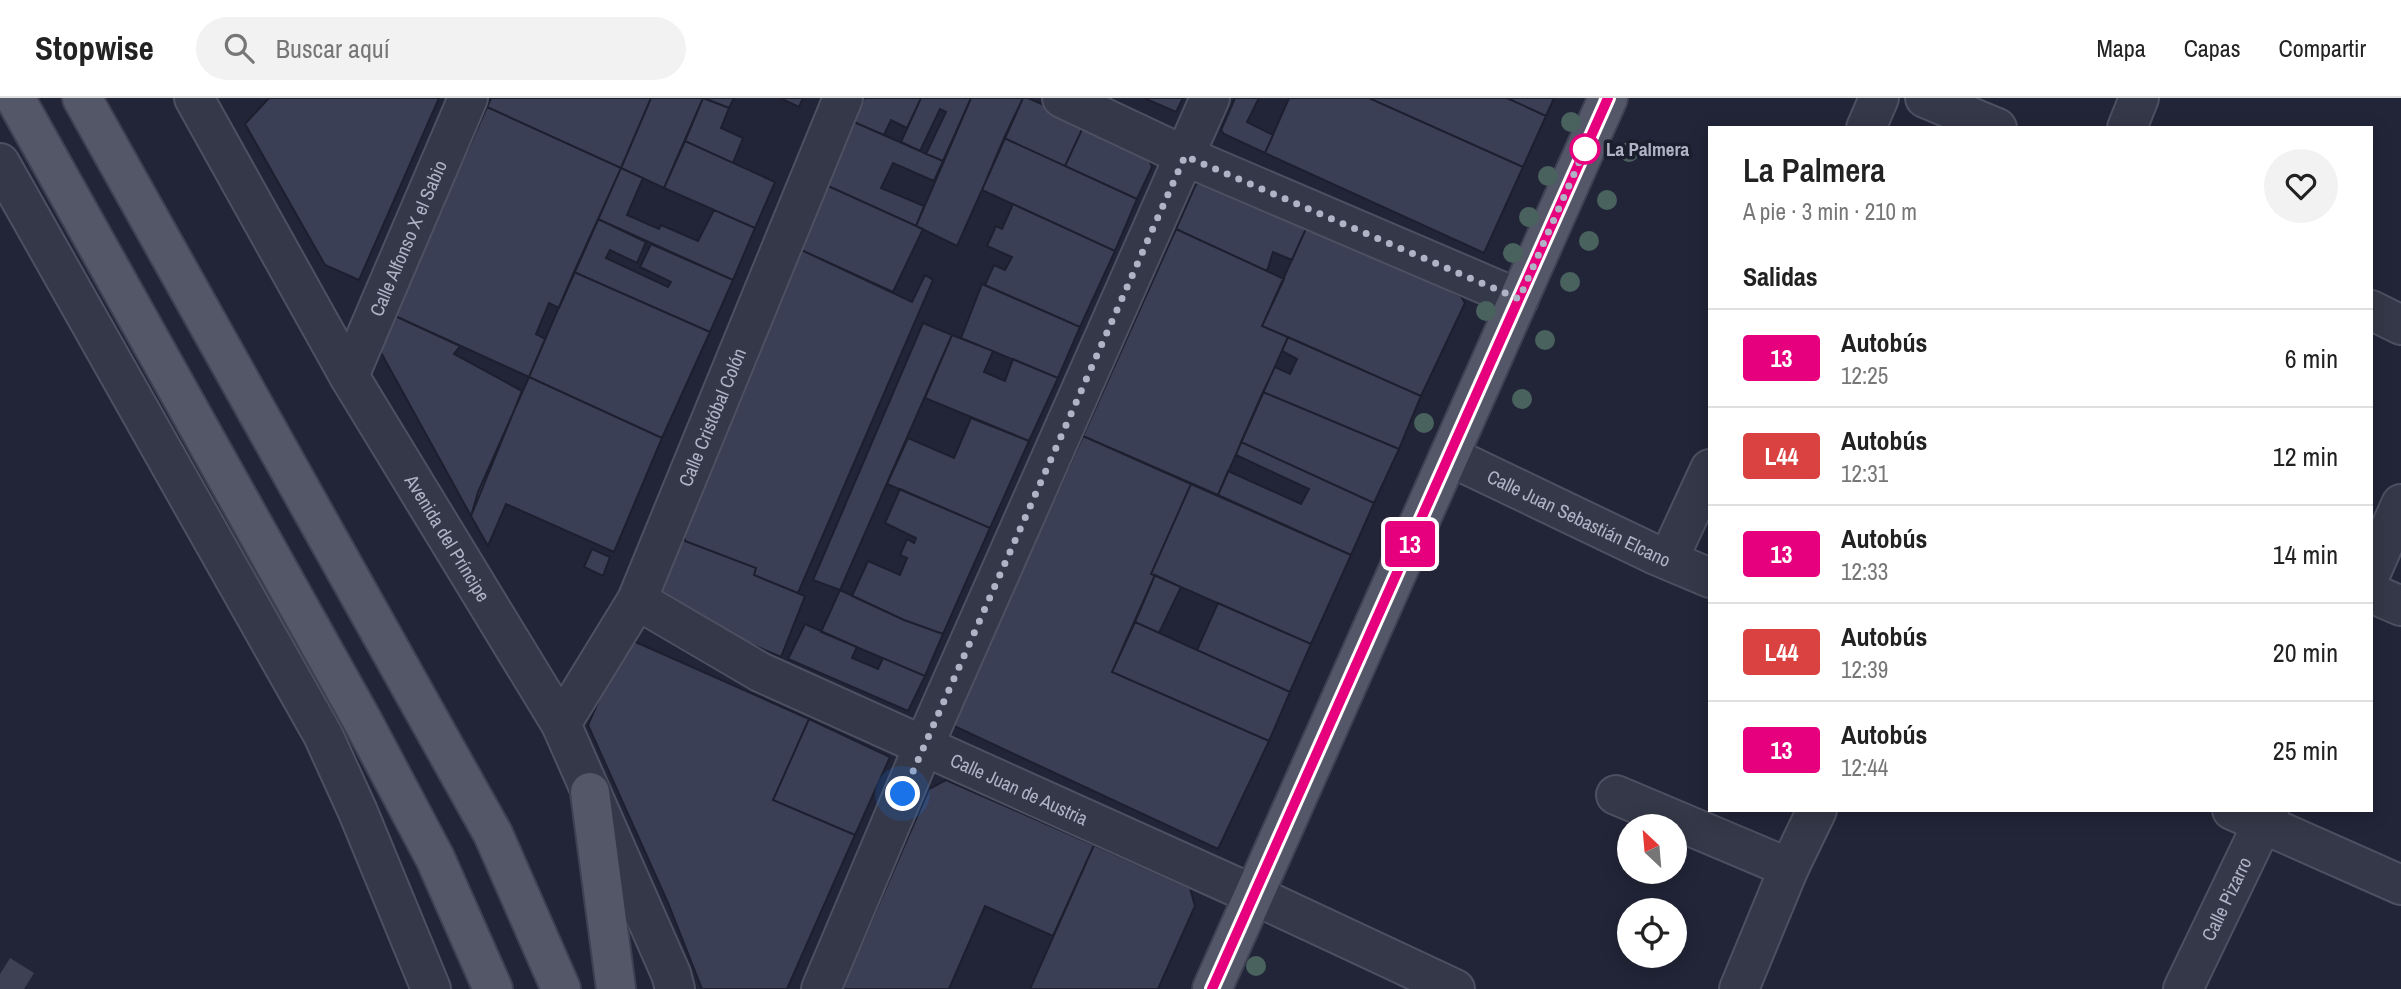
<!DOCTYPE html>
<html lang="es">
<head>
<meta charset="utf-8">
<style>
  body { margin:0; font-family:"Archivo Narrow",sans-serif; background:#f2f2f2; color:#222; height:100vh; display:flex; flex-direction:column; font-size:26px; white-space:nowrap }
  * { box-sizing:border-box; margin:0 }
  p { font-size:23px; color:#767676 }
  .icon { flex:none; width:38px; height:38px; fill:none; stroke:currentColor; stroke-width:2; stroke-linecap:round; stroke-linejoin:round }
  .map { position:relative; flex:1; overflow:hidden }
  .sheet { position:absolute; left:1708px; top:28px; width:665px; height:686px; display:flex; flex-direction:column; background:#fff; border-radius:0px; box-shadow:0 4px 18px #0003 }
  .sheet>* { flex:none }
  .badge { padding:0 14px; border-radius:5px; font-size:24px; line-height:46px }
  .needle { width:46px; rotate:334deg }
  .fabs { position:absolute; left:1617px; top:716px; display:grid; gap:14px }
  .fabs a { display:grid; place-items:center; width:70px; height:70px; border-radius:50%; background:#fff; box-shadow:0 4px 18px #0003; font-size:35px }
  .you { position:absolute; width:35px; height:35px; margin:-18px; border:5px solid #fff; border-radius:50%; background:#1a73e8; box-shadow:0 0 0 10px #1a73e833 }
  .map>.badge { position:absolute; translate:-50% -50%; box-shadow:0 0 0 4px #fff }
  h2 { padding:0 35px; font-size:26px; line-height:63px }
  .round { display:grid; place-items:center; flex:none; width:74px; height:74px; border-radius:37px; background:#f2f2f2 }
  .head { display:flex; align-items:center; justify-content:space-between; height:119px; padding:0 35px }
  h1 { font-size:33px; font-weight:600; line-height:52px }
  ul { padding:0; list-style:none }
  li { display:flex; align-items:center; gap:21px; height:98px; padding:0 35px; border-top:2px solid #e0e0e0 }
  li div { flex:1 }
  li b { display:block; font-size:26px }
  li em { font-style:normal }
  li .badge { min-width:77px; font-weight:700; text-align:center }
  header { display:flex; align-items:center; gap:42px; box-sizing:border-box; height:98px; padding:0 35px; background:#fff; border-bottom:2px solid #e0e0e0 }
  header strong { font-size:33px }
  nav { display:flex; gap:38px; margin-inline-start:auto; font-size:24px }
  .search { width:490px; height:63px; background:#f2f2f2; display:flex; align-items:center; gap:18px; box-sizing:border-box; padding:0 24px; border-radius:38px; color:#767676; font-size:26px }
  .map>svg:first-child { display:block }
  .building { fill:#3b3f56; stroke:#1d1f2f; stroke-width:2 }
  .lines { fill:none; stroke-linecap:round; stroke-linejoin:round }
  .highway-tunnel { stroke:#3e4154; stroke-width:38; stroke-dasharray:38 19; stroke-linecap:butt }
  .minor-casing { stroke:#4d5060; stroke-width:42 }
  .major-casing { stroke:#3f4152; stroke-width:42 }
  .minor { stroke:#353848; stroke-width:38 }
  .major { stroke:#535768; stroke-width:38 }
  .tree { fill:#49625e }
  .line-casing { stroke:#fff; stroke-width:16 }
  .line { stroke:#e6007e; stroke-width:10 }
  .walk { stroke:#b0b3c5; stroke-width:7; stroke-dasharray:0 12.6 }
  .stop-dot { fill:#fff; stroke:#e6007e; stroke-width:3.5 }
  .labels { text-anchor:middle; dominant-baseline:central; stroke-width:7; stroke-linejoin:round; paint-order:stroke }
  .stop-label { font-size:19px; font-weight:bold; fill:#b0b3c5; stroke:#1b1e2d; text-anchor:start }
  .street-label { font-size:19px; fill:#b0b3c5; stroke:#1b1e2d }
</style>
</head>
<body>
<header>
<strong>Stopwise</strong>
<div class="search"><svg class="icon" aria-label="search" viewBox="0 0 24 24"><circle cx="10" cy="10" r="6"/><path d="M15 15l6 6"/></svg>Buscar aquí</div>
<nav><a>Mapa</a><a>Capas</a><a>Compartir</a></nav>
</header>
<div class="map">
<svg width="2401" height="891" viewBox="0 0 2401 891">
  <rect width="100%" height="100%" fill="#222538"/>
  <path class="building" d="M269,0H439L359,182L325,167L245,26Z
    M491,0H651L621,70L487,9Z
    M651,0H703L664,90L621,70Z
    M703,0L729,10L721,30L743,40L733,65L685,43Z
    M704,0H734L729,10Z
    M780,0H803L799,9Z
    M864,0H921L907,30L891,22L884,37L854,24Z
    M921,0H971L943,63L926,56L946,14L940,11L920,53L901,44Z
    M971,0H1023L957,148L916,128Z
    M1023,0H1028L1085,25L1065,68L1004,40Z
    M1144,0H1183L1176,14Z
    M1235,0H1259L1247,24L1273,37L1265,55L1224,36L1221,32Z
    M1289,0H1369L1523,69L1484,155L1265,55Z
    M1369,0H1507L1546,18L1523,69Z
    M1507,0H1554L1546,18Z
    M487,9L621,70L559,210L549,205L536,236L545,241L529,279L393,217Z
    M854,24L943,63L934,83L893,65L881,90L924,108L916,128L826,87Z
    M1085,25L1146,53L1152,69L1137,101L1065,68Z
    M1004,40L1137,101L1115,153L982,92Z
    M685,43L775,84L755,130L664,90Z
    M621,70L643,80L627,117L659,131L661,127L698,143L714,112L755,130L733,182L598,121Z
    M1211,81L1308,126L1292,162L1273,154L1267,173L1176,131L1196,86Z
    M826,87L923,131L893,194L797,150Z
    M1013,106L1115,153L1080,229L985,187L994,167L1005,172L1012,159L987,148L996,128L1002,131Z
    M598,121L646,144L637,165L610,152L606,160L668,189L671,184L640,169L651,146L733,182L710,234L574,174Z
    M1308,126L1461,198L1465,205L1421,298L1262,228Z
    M1176,131L1284,181L1262,228L1288,239L1218,397L1083,338Z
    M797,150L912,204L925,177L933,182L798,495L754,477L756,470L685,443V441L674,439Z
    M574,174L710,234L662,340L529,279Z
    M982,186L1080,229L1058,280L961,240Z
    M393,217L460,248L454,256L522,293L471,418L379,251Z
    M923,225L952,237L840,492L813,482Z
    M952,237L993,253L984,274L1005,283L1013,261L1058,280L1029,343L925,300Z
    M1288,239L1421,298L1399,351L1263,294L1275,269L1290,276L1297,261L1282,253Z
    M529,279L662,340L614,454L506,406L488,448L471,418L478,394Z
    M1263,294L1399,351L1374,405L1241,344Z
    M971,320L1029,343L990,430L887,386L908,340L954,360Z
    M1083,338L1191,386L1151,476L1155,477L1112,574L1269,643L1218,751L952,627Z
    M1241,344L1374,405L1351,457L1218,397L1228,373L1301,406L1309,391L1236,357Z
    M1191,386L1351,457L1311,546L1151,476Z
    M900,391L990,430L943,536L904,522L852,498L868,463L900,477L907,460L900,457L907,441L914,445L916,440L885,425Z
    M674,439L685,441V443L756,470L754,477L805,498L781,559L656,505Z
    M592,451L610,459L603,478L584,469Z
    M1155,477L1181,489L1159,535L1135,524Z
    M840,492L904,522L943,536L925,578L821,534Z
    M1218,505L1311,546L1290,594L1197,552Z
    M1135,524L1290,594L1269,643L1112,574Z
    M805,526L857,549L852,560L878,571L883,560L925,578L908,613L788,561Z
    M631,542L809,621L773,702L855,737L787,891H702L668,805L588,627L624,545Z
    M809,621L890,659L855,737L773,702Z
    M946,682L1094,747L1053,838L985,808L949,891H842L929,691Z
    M1094,747L1190,790L1195,808L1158,891H1030Z"/>
  <g class="lines">
    <path class="highway-tunnel" d="M0,876L24,891"/>
    <defs>
      <g id="minor">
        <path id="s1" d="M194,0L349,278L561,626L671,876L675,891"/>
        <path d="M1062,0L1185,58L1519,201"/>
        <path d="M1925,0L1997,30"/>
        <path d="M1866,30L1879,0"/>
        <path d="M2127,30L2139,0"/>
        <path d="M0,65L323,637L358,714L431,891"/>
        <path d="M2371,212L2401,227"/>
        <path id="s2" d="M349,278L468,0"/>
        <path id="s3" d="M1449,358L1658,458L1710,480"/>
        <path d="M1668,462L1710,371"/>
        <path d="M2371,475L2401,406"/>
        <path d="M2371,495L2401,508"/>
        <path id="s4" d="M637,502L760,574L1254,797L1455,891"/>
        <path id="s5" d="M561,626L637,502L843,0"/>
        <path d="M1616,697L1789,770"/>
        <path d="M2232,712L2401,787"/>
        <path d="M821,891L924,647L1210,0"/>
        <path d="M1739,891L1789,770L1817,712"/>
        <path id="s6" d="M2183,891L2269,712"/>
      </g>
      <path id="major" d="M15,0L362,622L435,760L493,891
        M82,0L493,736L561,891
        M590,694L616,891
        M1212,891L1608,0"/>
    </defs>
    <use href="#minor" class="minor-casing"/>
    <use href="#major" class="major-casing"/>
    <use href="#minor" class="minor"/>
    <use href="#major" class="major"/>
  </g>
  <g class="tree">
    <circle cx="1571" cy="24" r="10"/>
    <circle cx="1629" cy="54" r="10"/>
    <circle cx="1548" cy="78" r="10"/>
    <circle cx="1607" cy="102" r="10"/>
    <circle cx="1529" cy="119" r="10"/>
    <circle cx="1589" cy="143" r="10"/>
    <circle cx="1513" cy="155" r="10"/>
    <circle cx="1570" cy="184" r="10"/>
    <circle cx="1486" cy="213" r="10"/>
    <circle cx="1545" cy="242" r="10"/>
    <circle cx="1522" cy="301" r="10"/>
    <circle cx="1424" cy="325" r="10"/>
    <circle cx="1256" cy="868" r="10"/>
  </g>
  <g class="lines">
    <defs>
      <path id="line" d="M1212,891L1608,0"/>
    </defs>
    <use href="#line" class="line-casing"/>
    <use href="#line" class="line"/>
    <path class="walk" d="M903,696L1185,58L1519,201L1585,51"/>
  </g>
  <circle class="stop-dot" cx="1585" cy="51" r="14"/>
  <g class="labels">
    <g class="stop-label">
      <text x="1606" y="51">La Palmera</text>
    </g>
    <g class="street-label">
      <text stroke="none"><textPath href="#s2" startOffset="150">Calle Alfonso X el Sabio</textPath></text>
      <text stroke="none"><textPath href="#s5" startOffset="343">Calle Cristóbal Colón</textPath></text>
      <text stroke="none"><textPath href="#s3" startOffset="144">Calle Juan Sebastián Elcano</textPath></text>
      <text stroke="none"><textPath href="#s1" startOffset="508">Avenida del Príncipe</textPath></text>
      <text stroke="none"><textPath href="#s4" startOffset="427">Calle Juan de Austria</textPath></text>
      <text stroke="none"><textPath href="#s6" startOffset="100">Calle Pizarro</textPath></text>
    </g>
  </g>
</svg>
<div class="fabs">
<a><svg class="needle" viewBox="-14 -14 28 28"><path d="M0-13l5 13h-10z" fill="#e53935"/><path d="M0 13l5-13h-10z" fill="#767676"/></svg></a>
<a><svg class="icon" aria-label="locate" viewBox="0 0 24 24"><circle cx="12" cy="12" r="6"/><path d="M12 2v4M12 18v4M2 12h4M18 12h4"/></svg></a>
</div>
<div class="you" style="left:903px;top:696px"></div>
<b class="badge" style="left:1410px;top:446px;background:#e6007e;color:#fff">13</b>
<section class="sheet">
<div class="head"><div><h1>La Palmera</h1><p>A pie · 3 min · 210 m</p></div><a class="round"><svg class="icon" aria-label="heart" viewBox="0 0 24 24"><path d="M12 20l-8-8c-3-5 5-10 8-4 3-6 11-1 8 4z"/></svg></a></div>
<h2>Salidas</h2>
<ul>
<li><span class="badge" style="background:#e6007e;color:#fff">13</span><div><b>Autobús</b><p>12:25</p></div><em>6 min</em></li>
<li><span class="badge" style="background:#da4241;color:#fff">L44</span><div><b>Autobús</b><p>12:31</p></div><em>12 min</em></li>
<li><span class="badge" style="background:#e6007e;color:#fff">13</span><div><b>Autobús</b><p>12:33</p></div><em>14 min</em></li>
<li><span class="badge" style="background:#da4241;color:#fff">L44</span><div><b>Autobús</b><p>12:39</p></div><em>20 min</em></li>
<li><span class="badge" style="background:#e6007e;color:#fff">13</span><div><b>Autobús</b><p>12:44</p></div><em>25 min</em></li>
</ul>
</section>
</div>
</body>
</html>
